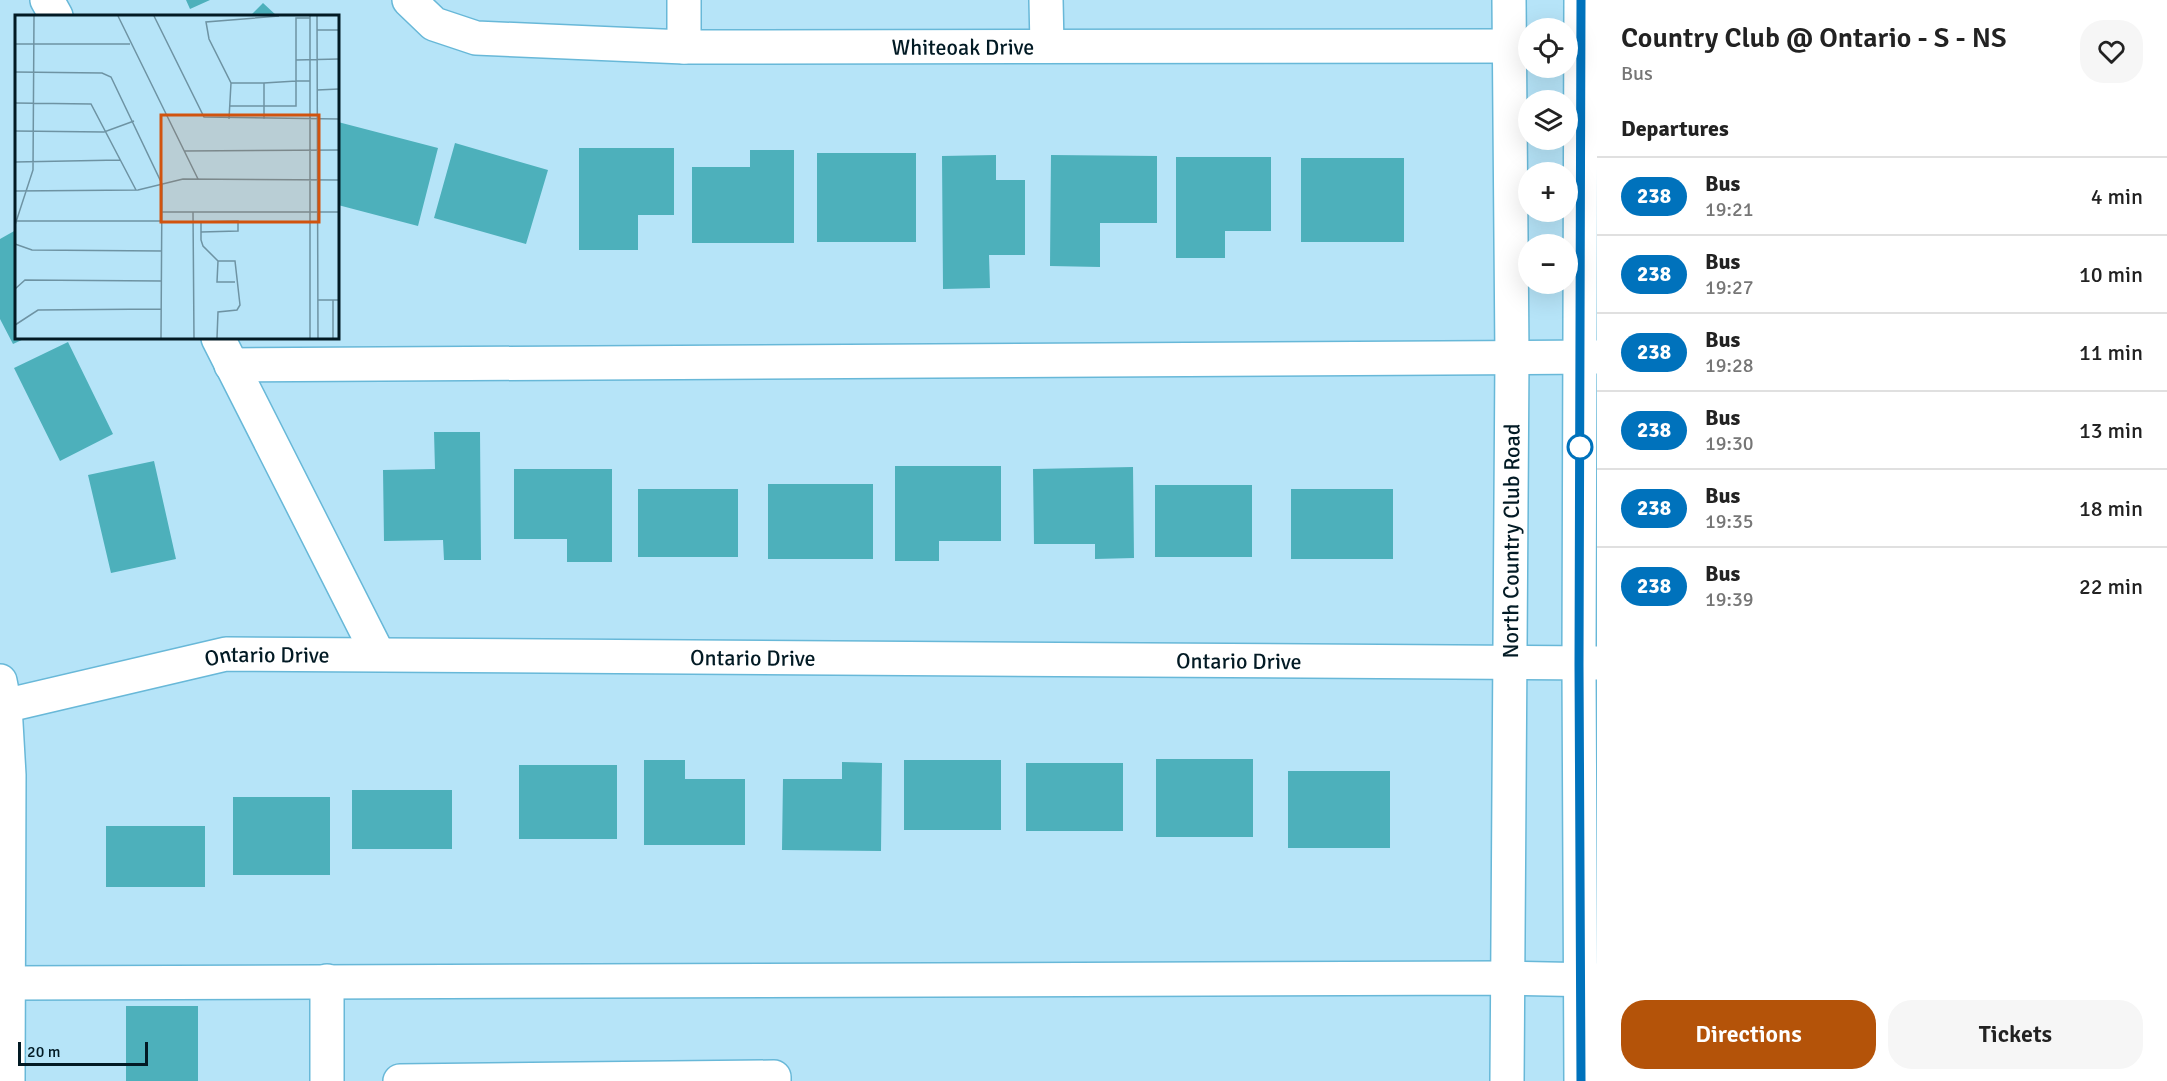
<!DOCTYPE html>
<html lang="en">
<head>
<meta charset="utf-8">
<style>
  body { margin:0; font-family:Signika,sans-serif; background:#f6f6f6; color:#222; height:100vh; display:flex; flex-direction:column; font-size:22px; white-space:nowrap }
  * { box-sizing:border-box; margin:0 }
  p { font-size:20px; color:#767676 }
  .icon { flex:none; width:33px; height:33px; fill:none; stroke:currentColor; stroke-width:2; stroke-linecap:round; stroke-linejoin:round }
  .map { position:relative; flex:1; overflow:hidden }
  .side { display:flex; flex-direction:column; background:#fff; width:570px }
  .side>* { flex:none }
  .badge { padding:0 12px; border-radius:20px; font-size:21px; line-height:39px }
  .tools { position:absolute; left:1518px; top:18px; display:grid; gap:12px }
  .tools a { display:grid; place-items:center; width:60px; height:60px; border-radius:50%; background:#fff; box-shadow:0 6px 24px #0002; font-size:30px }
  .scale { position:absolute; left:18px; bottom:15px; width:130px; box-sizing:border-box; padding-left:6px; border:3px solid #021a24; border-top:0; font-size:16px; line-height:21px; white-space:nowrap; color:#021a24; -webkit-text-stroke:4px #b6e4f8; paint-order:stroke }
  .map>.badge { position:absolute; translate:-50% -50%; box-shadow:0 0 0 3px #fff }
  h2 { padding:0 24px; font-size:22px; line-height:54px }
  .round { display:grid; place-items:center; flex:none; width:63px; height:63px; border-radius:24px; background:#f6f6f6 }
  .overview { display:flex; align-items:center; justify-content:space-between; height:102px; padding:0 24px }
  h1 { font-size:28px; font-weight:600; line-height:45px }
  .button { display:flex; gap:12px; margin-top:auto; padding:12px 24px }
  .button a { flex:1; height:69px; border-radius:24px; background:#b45309; color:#fff; font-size:24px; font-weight:600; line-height:69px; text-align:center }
  .button a+a { background:#f6f6f6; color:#222 }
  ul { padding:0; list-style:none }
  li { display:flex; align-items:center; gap:18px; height:78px; padding:0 24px; border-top:2px solid #e0e0e0 }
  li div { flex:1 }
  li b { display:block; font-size:22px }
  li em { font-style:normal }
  li .badge { min-width:66px; font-weight:700; text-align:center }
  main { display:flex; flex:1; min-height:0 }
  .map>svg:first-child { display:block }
  .building { fill:#4db0bb }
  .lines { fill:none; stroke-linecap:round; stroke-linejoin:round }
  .minor-casing { stroke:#68b8d8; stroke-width:36 }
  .major-casing { stroke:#68b8d8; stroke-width:36 }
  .minor { stroke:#fff; stroke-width:33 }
  .major { stroke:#fff; stroke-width:33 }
  .line-casing { stroke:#fff; stroke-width:14 }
  .line { stroke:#0072bc; stroke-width:9 }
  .stop-dot { fill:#fff; stroke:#0072bc; stroke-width:3 }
  .labels { text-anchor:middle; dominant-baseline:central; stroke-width:6; stroke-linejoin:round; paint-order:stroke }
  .street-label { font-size:22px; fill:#021a24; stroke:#b6e4f8 }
  .inset-road { fill:none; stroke:#6e93a3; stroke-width:1.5 }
  .view { fill:#d1530e; fill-opacity:0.15; stroke:#d1530e; stroke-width:3 }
  .inset-edge { fill:none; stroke:#021a24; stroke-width:3 }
</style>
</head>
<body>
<main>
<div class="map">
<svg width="1597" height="1081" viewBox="0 0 1597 1081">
  <rect width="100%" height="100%" fill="#b6e4f8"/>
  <path class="building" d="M186,0H210L190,9Z
    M263,3L277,16H250Z
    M338,122L438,148L418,226L338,205Z
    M455,143L548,170L526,244L434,218Z
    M579,148H674V215H638V250H579Z
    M750,150H794V243H692V167H750Z
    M817,153H916V242H817Z
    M996,155V180H1025V255H989L990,288L943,289L942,156Z
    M1051,155L1157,156V223H1100V267L1050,266Z
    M1176,157H1271V231H1225V258H1176Z
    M1301,158H1404V242H1301Z
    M16,230V338H26L13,344L0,319V239Z
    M68,342L113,434L60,461L14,368Z
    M434,432H480L481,560H444L443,540L384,541L383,470L435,469Z
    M154,461L176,559L111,573L88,475Z
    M895,466H1001V541H939V561H895Z
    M1133,467L1134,558L1095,559V544H1034L1033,469Z
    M514,469H612V562H567V539H514Z
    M768,484H873V559H768Z
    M1155,485H1252V557H1155Z
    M638,489H738V557H638Z
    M1291,489H1393V559H1291Z
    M1156,759H1253V837H1156Z
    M644,760H685V779H745V845H644Z
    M904,760H1001V830H904Z
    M842,762L882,763L881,851L782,850L783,779H842Z
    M1026,763H1123V831H1026Z
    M519,765H617V839H519Z
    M1288,771H1390V848H1288Z
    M352,790H452V849H352Z
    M233,797H330V875H233Z
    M106,826H205V887H106Z
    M126,1006H198V1081H126Z"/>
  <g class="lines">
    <defs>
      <g id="minor">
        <path d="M47,0L56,16"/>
        <path id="s1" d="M409,0L434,24L476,38L684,47L1528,46"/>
        <path d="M1046,0L1047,46"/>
        <path d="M684,47V0"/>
        <path d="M218,338L378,654"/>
        <path d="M231,365L1597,357"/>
        <path d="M0,681L5,706L9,775L8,1081"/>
        <path id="s2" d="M0,707L226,654L1597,663"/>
        <path d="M327,981V1081"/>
        <path d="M9,983L1506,978L1597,980"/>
        <path d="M400,1081L774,1077V1081"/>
      </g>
      <g id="major">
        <path d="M1581,0L1579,664L1581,1081"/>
        <path id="s3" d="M1507,1081L1512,357L1509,0"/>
      </g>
    </defs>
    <use href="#minor" class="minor-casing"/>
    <use href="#major" class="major-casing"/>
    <use href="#minor" class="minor"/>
    <use href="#major" class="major"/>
  </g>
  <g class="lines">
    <defs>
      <path id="line" d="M1581,0L1579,664L1581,1081"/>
    </defs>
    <use href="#line" class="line-casing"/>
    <use href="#line" class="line"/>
  </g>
  <circle class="stop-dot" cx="1580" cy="447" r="12"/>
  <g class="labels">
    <g class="street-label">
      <text stroke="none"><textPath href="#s1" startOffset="566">Whiteoak Drive</textPath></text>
      <text stroke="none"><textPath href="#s3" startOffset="540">North Country Club Road</textPath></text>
      <text stroke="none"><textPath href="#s2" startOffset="759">Ontario Drive</textPath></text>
      <text stroke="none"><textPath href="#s2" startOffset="273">Ontario Drive</textPath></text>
      <text stroke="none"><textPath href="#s2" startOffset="1245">Ontario Drive</textPath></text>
    </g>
  </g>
  <g transform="translate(15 15)">
    <rect width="324" height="324" fill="#b6e4f8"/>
    <path class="inset-road" d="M103,1L183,164M139,1L189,102L324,104M295,1V323M302,1L303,323M295,3H281V66H295M302,15H324M0,29H115M281,45L324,44M0,57L87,58L96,62L147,169L146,323M216,68H249M302,75L324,74M0,88L76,89L121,175M214,91H281V66L249,68V104M214,104L216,68L194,24L191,7L264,1M0,116L89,117L119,106M169,136L324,135M0,147L105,145M0,176L123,175L168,164L324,165M147,197H324M178,197L179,323M1,206H147M0,210L18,155L19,1M186,217L223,216V206L186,207V225L188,231L203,246M0,229L17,235L147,236M0,274L10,265L146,266M303,285H324M0,310L23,295L146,294M202,323L203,297L222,295L225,290L220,246H203L202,267H220M318,323V285"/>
    <path class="view" d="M146,100H304V207H146Z"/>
    <rect width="324" height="324" class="inset-edge"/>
  </g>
</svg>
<div class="tools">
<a><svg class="icon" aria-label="locate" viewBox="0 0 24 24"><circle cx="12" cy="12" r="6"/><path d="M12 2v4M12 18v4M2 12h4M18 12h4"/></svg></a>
<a><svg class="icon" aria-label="layers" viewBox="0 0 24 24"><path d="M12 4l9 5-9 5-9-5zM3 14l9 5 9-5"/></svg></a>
<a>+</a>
<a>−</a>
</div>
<div class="scale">20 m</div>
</div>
<section class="side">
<div class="overview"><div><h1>Country Club @ Ontario - S - NS</h1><p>Bus</p></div><a class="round"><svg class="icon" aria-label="heart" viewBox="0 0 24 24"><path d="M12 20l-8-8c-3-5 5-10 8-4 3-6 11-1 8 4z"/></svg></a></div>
<h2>Departures</h2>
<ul>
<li><span class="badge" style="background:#0072bc;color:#fff">238</span><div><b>Bus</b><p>19:21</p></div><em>4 min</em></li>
<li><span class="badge" style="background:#0072bc;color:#fff">238</span><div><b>Bus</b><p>19:27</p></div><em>10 min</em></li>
<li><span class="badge" style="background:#0072bc;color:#fff">238</span><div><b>Bus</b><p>19:28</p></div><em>11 min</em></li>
<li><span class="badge" style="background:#0072bc;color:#fff">238</span><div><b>Bus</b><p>19:30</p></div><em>13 min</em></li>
<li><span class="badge" style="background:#0072bc;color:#fff">238</span><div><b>Bus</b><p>19:35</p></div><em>18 min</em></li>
<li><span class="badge" style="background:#0072bc;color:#fff">238</span><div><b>Bus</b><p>19:39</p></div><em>22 min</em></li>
</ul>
<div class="button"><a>Directions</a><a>Tickets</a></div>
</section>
</main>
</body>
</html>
